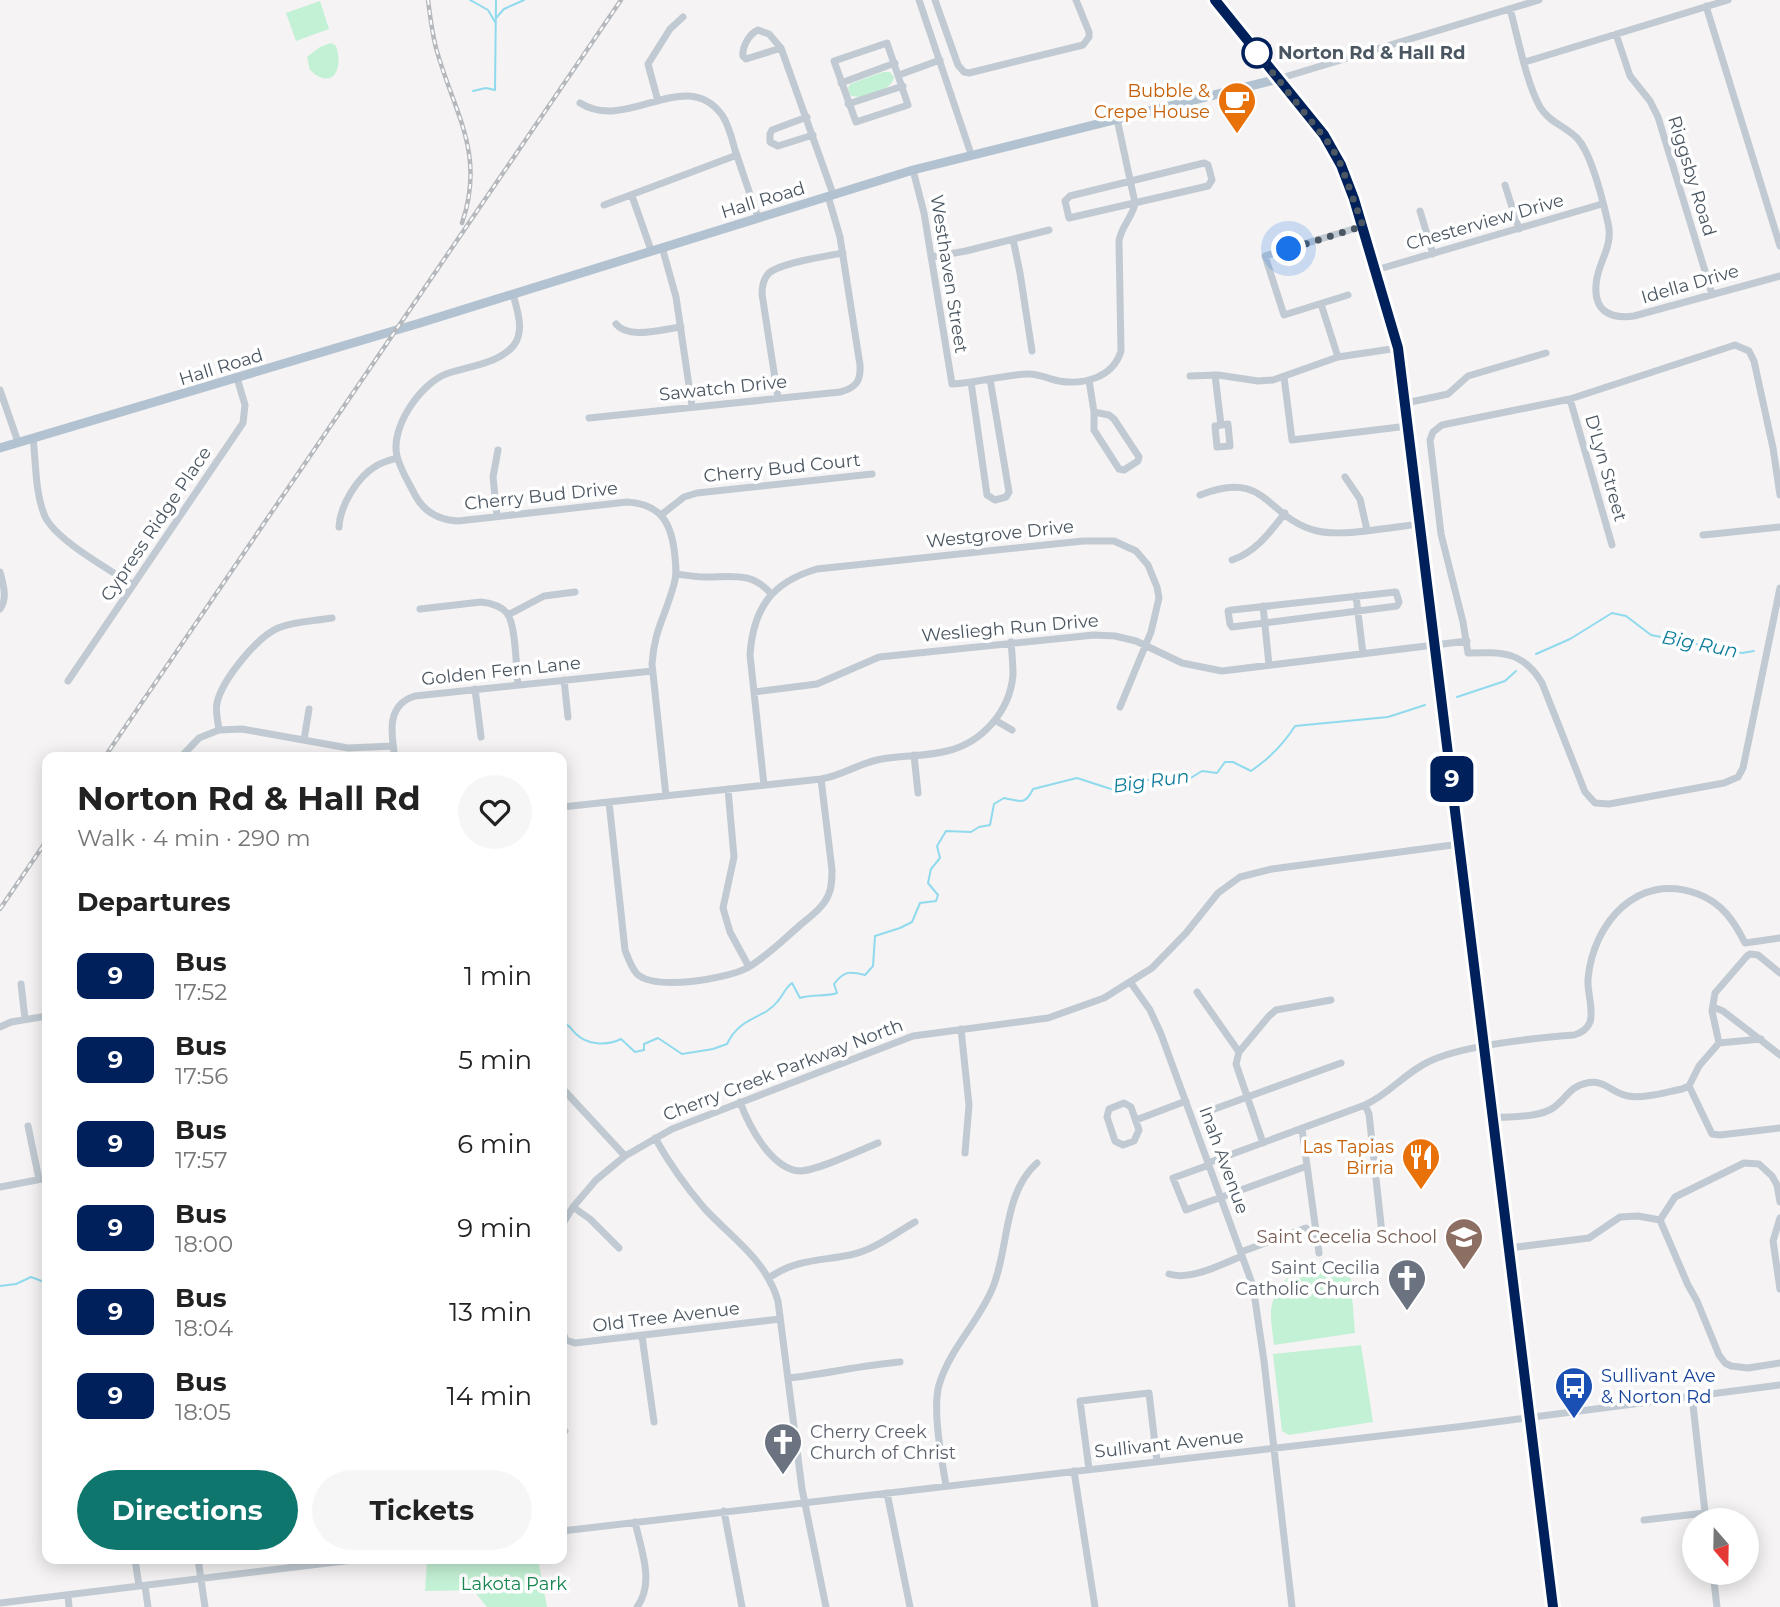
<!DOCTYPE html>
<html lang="en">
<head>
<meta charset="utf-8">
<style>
  body { margin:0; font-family:Montserrat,sans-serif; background:#f6f6f6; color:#222; height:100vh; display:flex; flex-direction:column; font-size:26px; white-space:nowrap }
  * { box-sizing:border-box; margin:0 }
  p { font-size:23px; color:#767676 }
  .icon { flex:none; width:38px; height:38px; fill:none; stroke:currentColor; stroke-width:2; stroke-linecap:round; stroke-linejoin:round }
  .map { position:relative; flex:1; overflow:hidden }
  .sheet { position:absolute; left:42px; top:752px; width:525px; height:812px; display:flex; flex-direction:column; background:#fff; border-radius:14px; box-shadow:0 4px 18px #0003 }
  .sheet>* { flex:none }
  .badge { padding:0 14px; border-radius:10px; font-size:24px; line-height:46px }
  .needle { width:46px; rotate:160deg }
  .tools { position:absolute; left:1682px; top:1508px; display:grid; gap:14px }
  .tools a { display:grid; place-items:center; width:77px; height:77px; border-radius:50%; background:#fff; box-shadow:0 4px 18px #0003; font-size:35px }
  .you { position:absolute; width:35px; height:35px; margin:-18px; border:5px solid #fff; border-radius:50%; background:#1a73e8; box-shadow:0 0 0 10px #1a73e833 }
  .map>.badge { position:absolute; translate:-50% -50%; box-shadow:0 0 0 4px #fff }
  h2 { padding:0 35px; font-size:26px; line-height:63px }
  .round { display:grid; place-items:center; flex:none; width:74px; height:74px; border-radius:37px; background:#f6f6f6 }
  .overview { display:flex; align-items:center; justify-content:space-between; height:119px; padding:0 35px }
  h1 { font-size:33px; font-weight:700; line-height:52px }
  .action { display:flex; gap:14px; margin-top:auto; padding:14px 35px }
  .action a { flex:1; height:80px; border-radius:42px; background:#0f766e; color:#fff; font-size:28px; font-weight:700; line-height:80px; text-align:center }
  .action a+a { background:#f6f6f6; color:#222 }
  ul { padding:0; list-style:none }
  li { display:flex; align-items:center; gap:21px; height:84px; padding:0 35px }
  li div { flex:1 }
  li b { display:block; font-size:26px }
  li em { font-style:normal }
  li .badge { min-width:77px; font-weight:700; text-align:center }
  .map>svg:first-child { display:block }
  .green { fill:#c3f1d5 }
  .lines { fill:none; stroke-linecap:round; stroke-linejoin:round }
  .stream { stroke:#90daee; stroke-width:2 }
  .minor { stroke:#c1cad2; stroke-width:7 }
  .major { stroke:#b3c2d1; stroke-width:9 }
  .rail-casing { stroke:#b5b8bd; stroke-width:4.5 }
  .rail { stroke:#fff; stroke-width:2; stroke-dasharray:5; stroke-linecap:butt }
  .line-casing { stroke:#fff; stroke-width:16 }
  .line { stroke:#00205b; stroke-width:10 }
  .walk { stroke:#4a5661; stroke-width:7; stroke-dasharray:0 12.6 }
  .stop-dot { fill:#fff; stroke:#00205b; stroke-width:3.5 }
  .labels { text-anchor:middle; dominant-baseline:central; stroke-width:7; stroke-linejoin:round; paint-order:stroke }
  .stop-label { font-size:18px; font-weight:bold; fill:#4a5661; stroke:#fff; text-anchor:start }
  .food-label { font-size:18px; fill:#c56008; stroke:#fff; text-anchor:end }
  .street-label { font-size:18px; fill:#4a5661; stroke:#fff }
  .education-label { font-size:18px; fill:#785e54; stroke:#fff; text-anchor:end }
  .worship-label { font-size:18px; fill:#5b616d; stroke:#fff; text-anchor:end }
  .transit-label { font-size:18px; fill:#164399; stroke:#fff; text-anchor:start }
  .park-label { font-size:18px; fill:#17864f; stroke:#fff }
  .water-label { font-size:19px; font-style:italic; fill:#0c7c9b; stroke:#fff }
</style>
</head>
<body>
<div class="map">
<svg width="1780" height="1607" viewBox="0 0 1780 1607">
  <rect width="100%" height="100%" fill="#f5f3f3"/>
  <path class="green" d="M320,1L329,29L296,41L286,13Z
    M331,43L336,46C344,70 332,91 310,70L307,57L320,47Z
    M883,72H890L894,77C892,91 862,101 850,95L848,88L850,84Z
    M1350,1270L1355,1333L1274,1345C1270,1311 1266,1302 1290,1275Z
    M1361,1345L1373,1422L1289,1435L1282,1431L1273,1354Z
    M440,1559H538L547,1607H487L473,1590L425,1591L427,1561Z"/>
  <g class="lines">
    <path class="stream" d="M470,0L488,10L495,22
      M496,18L504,9L524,0
      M473,91L486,88L495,90L496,0
      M1536,654L1570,639L1612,613L1626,616L1651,635L1742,653L1754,651
      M1457,697L1505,681L1516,671
      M562,1023C570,1025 570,1028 576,1034C587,1045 607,1046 621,1039L635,1052L644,1050V1044L658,1038L682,1054L713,1049L727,1044C740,1016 763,1020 778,1001C784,994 785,988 792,983L800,998C813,994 825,997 837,993L834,984C844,971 849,971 865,975L873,966L875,936L900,928L912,922L920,903L936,901L938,895L928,883L931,869L940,858L937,846L946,831L971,832L979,827L990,825L994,804L1004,798C1020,801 1025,806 1033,789L1077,778L1114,790L1134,780H1159L1172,774L1189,779L1202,771L1217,773L1225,762H1233L1251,771C1270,758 1283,745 1295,726L1388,717L1425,705
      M0,1286L16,1284L31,1277L47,1283"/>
    <path class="minor" d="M919,0L971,154
      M935,0L958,65L964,72L969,73L1083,45L1089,37V32L1076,0
      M1706,6L1780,246
      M1510,9C1518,37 1526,82 1540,107C1549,122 1565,126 1577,138C1592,154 1603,201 1608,223C1614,247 1597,263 1596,285C1594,312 1611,319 1634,316L1780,276
      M758,30L769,34L781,48L746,59L743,56C742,47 749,34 758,30Z
      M1616,34L1630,76L1650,101L1658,117L1712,294
      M887,43L908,105L856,122L834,61Z
      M781,48L833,194
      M1525,62L1728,0
      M899,75L940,60
      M1278,79L1539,0
      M841,83L895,63
      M658,101L648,64L670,29L683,17
      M580,103C628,133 685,65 722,115C729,125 732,139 735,150C743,173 750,195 758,217
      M848,104L903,86
      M807,117L772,130L770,134V142L778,146L813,135
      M1204,163L1208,165L1212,180L1208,186L1069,218L1065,201L1070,196Z
      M913,170L924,213L952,384C977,383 1002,375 1027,374C1038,373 1048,379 1059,381C1083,385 1113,378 1121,351L1119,241C1121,226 1133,217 1135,203L1117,119
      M1505,185L1519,229
      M632,196L651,250
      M604,205L737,155
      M1420,211L1433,254
      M1013,239L1020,273L1032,351
      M662,247L676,297L692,406
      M931,257L966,251L1049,230
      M1376,270L1602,204
      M513,294C517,310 525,330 514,345C499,364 468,366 446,374C420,384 390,428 397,456C400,469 409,483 415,495C424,512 439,520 458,521L627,502C662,504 672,524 675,557C676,566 677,575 674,584C666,615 654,630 652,664L666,796
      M1348,295L1284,315L1265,256L1363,226
      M1321,304L1338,357
      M616,324C629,340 662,329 681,327
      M1215,375L1221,425
      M1190,376L1218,375L1258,381L1273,380L1338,357L1398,348
      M1284,377L1292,440L1408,426
      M1089,380L1094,412V430L1119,469L1124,470L1138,461L1139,457L1114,419L1109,415L1094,412
      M971,382L987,495L995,500L1006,497L1009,492L990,379
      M0,390L18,442
      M778,398L762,294C762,286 763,279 769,273C781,263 826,256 843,253
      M1570,399L1612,545
      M1406,403L1448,394L1468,376L1546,353
      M589,418L840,392C856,388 861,381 860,365L840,237L828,196
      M1228,424L1230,446L1217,447L1215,426Z
      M33,438C36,462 35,491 44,514C52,538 110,570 133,585
      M1345,477L1360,499L1367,530
      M1200,495C1268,468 1265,518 1317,531C1343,537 1392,527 1420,524
      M1780,495L1773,448L1754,361L1749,351L1735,345L1570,399L1442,425L1433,432L1430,440L1441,534L1463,622L1468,653C1502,652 1523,651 1542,683L1585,792L1595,803L1609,804L1724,783L1738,777L1743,768L1780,588
      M661,515L684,497L697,493L872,474
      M497,516L493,477L498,450
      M339,527C340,506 357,477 376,466C382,462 390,460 397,458
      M1703,535L1780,527
      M1232,560C1256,552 1270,532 1285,513
      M0,572C3,584 8,598 0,609
      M676,574C685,575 695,577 704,577C731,577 752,571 771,594
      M1396,592L1399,602L1397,606L1232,627L1230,624L1228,611L1232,610Z
      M1356,596L1363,654
      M1263,606L1269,665
      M420,609L481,602C490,603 500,605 507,613C516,625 516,668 518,685
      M508,615L544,596L575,592
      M564,680L568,717
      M68,681L243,423L245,405L237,378
      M475,689L481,737
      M754,692L817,684L879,657L1094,635L1115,636L1136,641L1182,663L1222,671L1467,641
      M995,720L1012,730
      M219,730C218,721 215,712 217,703C222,680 257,637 278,628C295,621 315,621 332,618
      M304,740L309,709
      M914,755L918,793
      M180,758L199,738L219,730L242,729L348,748L393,746
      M395,758C391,733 386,705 415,696L652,671
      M764,785L750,655C753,608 772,582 817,569L1083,541H1114L1136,551L1148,565L1157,587L1159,598L1151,632L1120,707
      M728,789L734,857L723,908L730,932L749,967
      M609,802L625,950C628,958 631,967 637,974C656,991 726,979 747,968C766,957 782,941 798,927C808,918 822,909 828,896C832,888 832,879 832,870L821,779
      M562,807L821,779C841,776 858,764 877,760C900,755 924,757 947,751C982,743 1010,711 1013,675C1013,664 1012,653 1011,642
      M1131,983L1150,1010L1161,1034L1253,1286L1264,1361L1292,1607
      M21,984L25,1019
      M1197,992L1239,1052
      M1713,1007L1723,1011L1780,1055
      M0,1027L11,1022L47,1016
      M961,1029L969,1105L965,1153
      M1719,1043L1712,1011L1715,993L1747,956L1750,954L1758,955L1780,973
      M1689,1086L1712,1134L1720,1135L1780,1128
      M1689,1086L1699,1066L1719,1043L1761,1039
      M562,1088L625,1156
      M740,1102C749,1126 771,1169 800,1171C816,1171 861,1150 878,1143
      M1124,1103L1131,1107L1139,1130L1134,1141L1123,1145L1115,1141L1107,1117L1109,1109Z
      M1365,1105L1369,1114L1383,1243
      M1209,1111L1341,1063
      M1493,1118C1511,1116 1538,1118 1553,1108C1566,1099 1570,1086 1587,1083C1604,1079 1612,1093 1628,1096C1644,1099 1666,1092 1682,1089L1689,1086
      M1136,1120L1186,1101
      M28,1126L39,1179
      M1302,1129L1319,1253
      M655,1138C669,1163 686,1187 705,1209C733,1239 766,1260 778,1301L802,1489L826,1607
      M1263,1143L1236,1064L1239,1052L1269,1016L1276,1010L1331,1000
      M1208,1163L1365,1105C1389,1094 1405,1073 1428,1062C1461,1045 1536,1038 1574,1035C1581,1033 1587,1030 1590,1022C1594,1009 1587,993 1588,979C1593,923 1638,871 1698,894C1722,903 1734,921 1745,943L1780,938
      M1209,1165L1173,1178L1186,1210L1307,1166
      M0,1187L47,1178
      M1780,1202L1777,1185L1772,1176L1759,1164L1744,1163L1675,1197L1660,1220L1688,1285L1697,1301L1719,1355L1725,1363L1731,1366L1748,1368L1780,1363
      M573,1207L590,1219L619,1248
      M1780,1218L1773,1241L1780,1289
      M562,1225L573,1207L596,1180L625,1156L672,1129L913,1036L1048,1018L1104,998L1152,968L1186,933L1218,893L1240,877L1272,869L1460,844
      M1509,1248L1589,1238L1620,1217L1638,1216L1660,1220
      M1241,1252L1306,1228
      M1169,1274C1191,1281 1222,1264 1242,1256
      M770,1277C797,1259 820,1261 850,1255C874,1250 894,1234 915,1222
      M562,1331L566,1340L575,1343L780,1319
      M642,1336L654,1422
      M788,1378C826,1374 862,1365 900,1362
      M1692,1396L1706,1521
      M562,1432L565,1431
      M1089,1469L1080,1401L1149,1393L1157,1461
      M1074,1471L1095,1607
      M946,1486C942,1460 932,1410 939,1385C950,1348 979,1322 993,1287C1009,1248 1003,1193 1037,1163
      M887,1493L910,1607
      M724,1511L742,1607
      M1644,1520L1705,1513
      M635,1522C641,1549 655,1583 637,1607
      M562,1531L1465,1426L1780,1385
      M135,1559L139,1586
      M198,1559L205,1607
      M1713,1573L1717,1607
      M145,1586L148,1607
      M68,1595L69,1607
      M0,1603L361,1559"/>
    <path class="major" d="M1215,0L1314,122L1337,155L1354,199L1393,327L1406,403L1553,1607
      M0,448L420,323L913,170L1278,79"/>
    <defs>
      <path id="rail" d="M428,0C430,16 432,32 436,48C454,113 486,153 462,223
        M104,758L621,0
        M0,909L47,840"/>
    </defs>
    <use href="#rail" class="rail-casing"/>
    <use href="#rail" class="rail"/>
  </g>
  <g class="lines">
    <defs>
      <path id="line" d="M1215,0L1324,135L1341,165L1354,199L1398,348L1553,1607"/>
    </defs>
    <use href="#line" class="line-casing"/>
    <use href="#line" class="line"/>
    <path class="walk" d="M1257,53L1331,146L1341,165L1363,226L1289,249"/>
  </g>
  <defs>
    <symbol id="cafe-pin" viewBox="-11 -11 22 30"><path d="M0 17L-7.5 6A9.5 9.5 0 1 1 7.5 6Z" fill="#e8710a" stroke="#fff"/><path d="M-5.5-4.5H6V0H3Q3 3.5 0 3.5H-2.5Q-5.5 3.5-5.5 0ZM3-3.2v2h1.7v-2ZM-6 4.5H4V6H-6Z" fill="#fff"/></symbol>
    <symbol id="restaurant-pin" viewBox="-11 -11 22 30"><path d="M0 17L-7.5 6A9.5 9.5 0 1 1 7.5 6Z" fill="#e8710a" stroke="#fff"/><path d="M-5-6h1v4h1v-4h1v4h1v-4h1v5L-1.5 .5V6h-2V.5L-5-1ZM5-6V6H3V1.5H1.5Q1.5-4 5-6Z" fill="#fff"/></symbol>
    <symbol id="school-pin" viewBox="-11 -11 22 30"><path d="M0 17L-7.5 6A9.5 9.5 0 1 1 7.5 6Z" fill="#8d6e63" stroke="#fff"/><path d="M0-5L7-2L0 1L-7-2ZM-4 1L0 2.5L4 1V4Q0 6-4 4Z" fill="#fff"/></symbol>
    <symbol id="church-pin" viewBox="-11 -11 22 30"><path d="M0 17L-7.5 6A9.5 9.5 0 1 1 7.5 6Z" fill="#6b7280" stroke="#fff"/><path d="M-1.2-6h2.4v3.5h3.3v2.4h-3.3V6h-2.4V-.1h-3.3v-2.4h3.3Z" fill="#fff"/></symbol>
    <symbol id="bus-pin" viewBox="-11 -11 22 30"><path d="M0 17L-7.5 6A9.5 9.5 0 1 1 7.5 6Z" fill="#1a4fb4" stroke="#fff"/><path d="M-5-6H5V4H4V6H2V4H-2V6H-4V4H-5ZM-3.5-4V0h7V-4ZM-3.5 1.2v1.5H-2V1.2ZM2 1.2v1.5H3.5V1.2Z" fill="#fff"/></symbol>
  </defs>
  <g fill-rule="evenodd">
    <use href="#cafe-pin" x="1215" y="79" width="44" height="60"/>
    <use href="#restaurant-pin" x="1399" y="1135" width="44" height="60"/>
    <use href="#school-pin" x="1442" y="1215" width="44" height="60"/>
    <use href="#church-pin" x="1385" y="1256" width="44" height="60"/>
    <use href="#bus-pin" x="1552" y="1364" width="44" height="60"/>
    <use href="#church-pin" x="761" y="1420" width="44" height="60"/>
  </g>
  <circle class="stop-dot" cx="1257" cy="53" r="14"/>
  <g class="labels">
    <g class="stop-label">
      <text x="1278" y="53">Norton Rd &amp; Hall Rd</text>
    </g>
    <g class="food-label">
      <text x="1210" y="91">Bubble &amp;<tspan x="1210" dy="21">Crepe House</tspan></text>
      <text x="1394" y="1147">Las Tapias<tspan x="1394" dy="21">Birria</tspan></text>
    </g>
    <g class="street-label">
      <text transform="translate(1692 176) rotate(73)">Riggsby Road</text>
      <text transform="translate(763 200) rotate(-17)">Hall Road</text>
      <text transform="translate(1485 222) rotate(-16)">Chesterview Drive</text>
      <text transform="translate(949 274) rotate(81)">Westhaven Street</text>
      <text transform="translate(1690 284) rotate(-16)">Idella Drive</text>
      <text transform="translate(221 367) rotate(-17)">Hall Road</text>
      <text transform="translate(723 388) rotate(-6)">Sawatch Drive</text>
      <text transform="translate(782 468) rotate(-6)">Cherry Bud Court</text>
      <text transform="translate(1606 468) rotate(74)">D'Lyn Street</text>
      <text transform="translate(541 496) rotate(-6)">Cherry Bud Drive</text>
      <text transform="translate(156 524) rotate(-56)">Cypress Ridge Place</text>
      <text transform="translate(1000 534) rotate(-6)">Westgrove Drive</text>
      <text transform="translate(1010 628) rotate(-5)">Wesliegh Run Drive</text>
      <text transform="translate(501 671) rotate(-6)">Golden Fern Lane</text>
      <text transform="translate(783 1070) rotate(-21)">Cherry Creek Parkway North</text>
      <text transform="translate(1224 1160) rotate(70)">Inah Avenue</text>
      <text transform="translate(666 1317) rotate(-7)">Old Tree Avenue</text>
      <text transform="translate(1169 1444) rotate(-6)">Sullivant Avenue</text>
    </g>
    <g class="education-label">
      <text x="1437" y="1237">Saint Cecelia School</text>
    </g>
    <g class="worship-label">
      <text x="1380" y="1268">Saint Cecilia<tspan x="1380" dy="21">Catholic Church</tspan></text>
      <text x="810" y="1432" text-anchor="start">Cherry Creek<tspan x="810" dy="21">Church of Christ</tspan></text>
    </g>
    <g class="transit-label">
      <text x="1601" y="1376">Sullivant Ave<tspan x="1601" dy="21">&amp; Norton Rd</tspan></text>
    </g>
    <g class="park-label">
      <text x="514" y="1584">Lakota Park</text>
    </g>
    <g class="water-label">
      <text transform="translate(1700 644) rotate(11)">Big Run</text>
      <text transform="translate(1151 781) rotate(-8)">Big Run</text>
    </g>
  </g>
</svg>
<div class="tools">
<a><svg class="needle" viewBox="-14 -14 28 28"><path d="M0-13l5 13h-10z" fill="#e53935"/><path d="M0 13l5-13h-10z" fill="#767676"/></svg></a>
</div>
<div class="you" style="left:1289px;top:249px"></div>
<b class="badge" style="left:1452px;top:779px;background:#00205b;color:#fff">9</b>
<section class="sheet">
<div class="overview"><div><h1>Norton Rd &amp; Hall Rd</h1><p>Walk · 4 min · 290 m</p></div><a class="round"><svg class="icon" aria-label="heart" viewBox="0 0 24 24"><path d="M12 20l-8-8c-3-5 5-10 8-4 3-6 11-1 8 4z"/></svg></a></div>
<h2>Departures</h2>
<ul>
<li><span class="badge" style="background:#00205b;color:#fff">9</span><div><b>Bus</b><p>17:52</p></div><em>1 min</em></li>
<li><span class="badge" style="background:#00205b;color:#fff">9</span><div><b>Bus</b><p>17:56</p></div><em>5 min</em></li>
<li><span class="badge" style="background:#00205b;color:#fff">9</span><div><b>Bus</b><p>17:57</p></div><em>6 min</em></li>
<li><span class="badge" style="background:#00205b;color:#fff">9</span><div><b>Bus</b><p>18:00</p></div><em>9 min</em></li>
<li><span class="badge" style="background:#00205b;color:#fff">9</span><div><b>Bus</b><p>18:04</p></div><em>13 min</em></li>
<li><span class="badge" style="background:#00205b;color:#fff">9</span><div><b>Bus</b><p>18:05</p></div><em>14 min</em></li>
</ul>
<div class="action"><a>Directions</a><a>Tickets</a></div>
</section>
</div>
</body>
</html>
